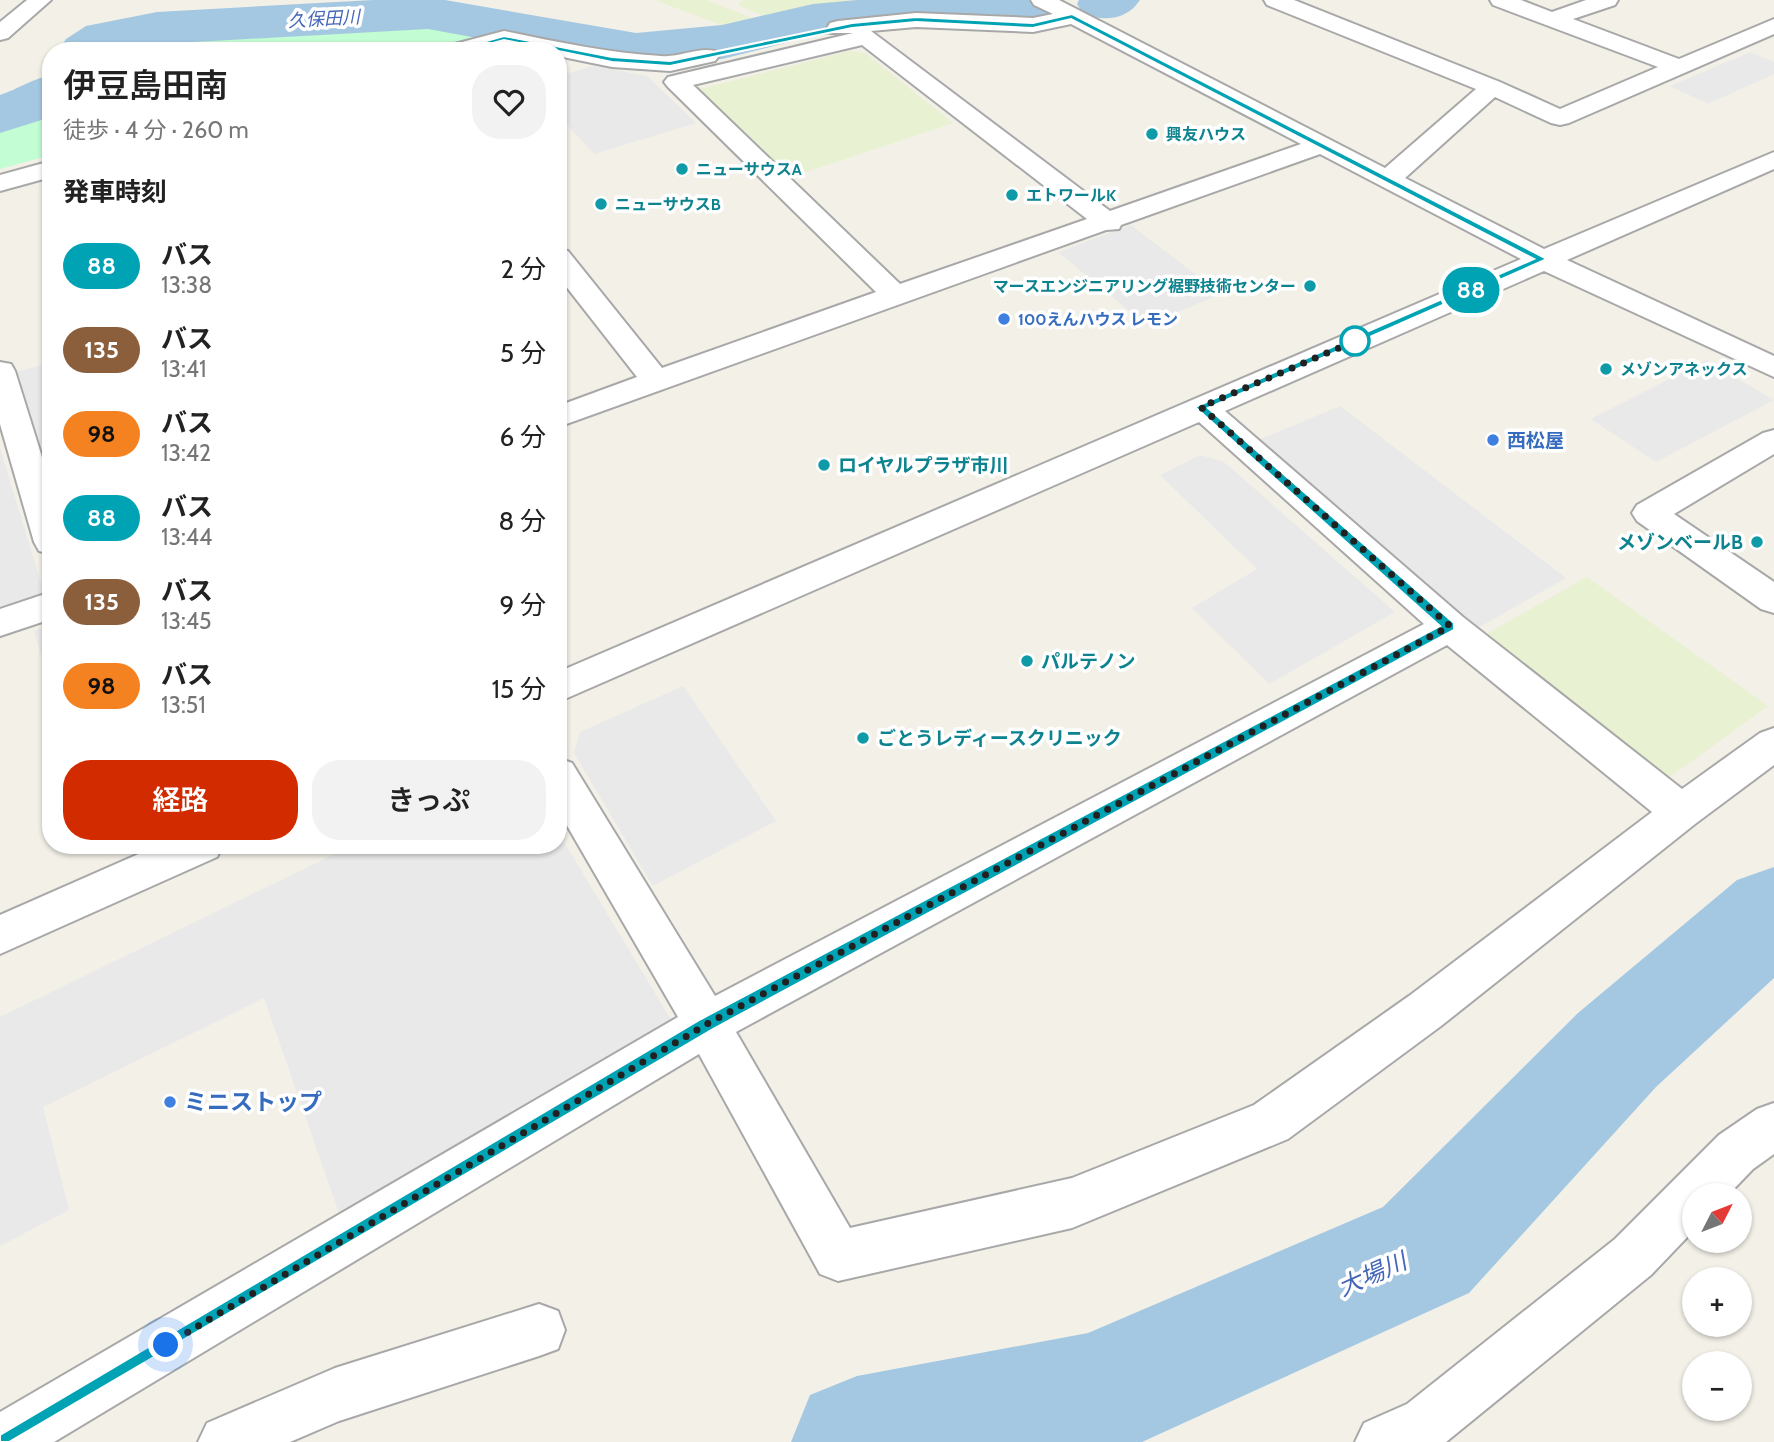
<!DOCTYPE html>
<html lang="ja">
<head>
<meta charset="utf-8">
<style>
  body { margin:0; font-family:Cabin,"Noto Sans JP",sans-serif; background:#f2f2f2; color:#222; height:100vh; display:flex; flex-direction:column; font-size:26px; white-space:nowrap }
  * { box-sizing:border-box; margin:0 }
  p { font-size:23px; color:#767676 }
  .icon { flex:none; width:38px; height:38px; fill:none; stroke:currentColor; stroke-width:2; stroke-linecap:round; stroke-linejoin:round }
  .map { position:relative; flex:1; overflow:hidden }
  .side { position:absolute; left:42px; top:42px; width:525px; height:812px; display:flex; flex-direction:column; background:#fff; border-radius:28px; box-shadow:0 2px 5px #0004 }
  .side>* { flex:none }
  .badge { padding:0 14px; border-radius:23px; font-size:24px; line-height:46px }
  .needle { width:46px; rotate:48deg }
  .buttons { position:absolute; left:1682px; top:1183px; display:grid; gap:14px }
  .buttons a { display:grid; place-items:center; width:70px; height:70px; border-radius:50%; background:#fff; box-shadow:0 2px 5px #0004; font-size:35px }
  .you { position:absolute; width:35px; height:35px; margin:-18px; border:5px solid #fff; border-radius:50%; background:#1a73e8; box-shadow:0 0 0 10px #1a73e833 }
  .map>.badge { position:absolute; translate:-50% -50%; box-shadow:0 0 0 4px #fff }
  h2 { padding:0 21px; font-size:26px; line-height:63px }
  .round { display:grid; place-items:center; flex:none; width:74px; height:74px; border-radius:28px; background:#f2f2f2 }
  .head { display:flex; align-items:center; justify-content:space-between; height:119px; padding:0 21px }
  h1 { font-size:33px; font-weight:600; line-height:52px }
  .button { display:flex; gap:14px; margin-top:auto; padding:14px 21px }
  .button a { flex:1; height:80px; border-radius:28px; background:#d22b00; color:#fff; font-size:28px; font-weight:600; line-height:80px; text-align:center }
  .button a+a { background:#f2f2f2; color:#222 }
  ul { padding:0; list-style:none }
  li { display:flex; align-items:center; gap:21px; height:84px; padding:0 21px }
  li div { flex:1 }
  li b { display:block; font-size:26px }
  li em { font-style:normal }
  li .badge { min-width:77px; font-weight:700; text-align:center }
  .map>svg:first-child { display:block }
  .farmland { fill:#e8f1d1 }
  .park { fill:#c2fdd3 }
  .parking { fill:#e9e9e9 }
  .lines { fill:none; stroke-linecap:round; stroke-linejoin:round }
  .river { fill:#a5c8e2; fill-rule:evenodd }
  .minor-casing { stroke:#a8a8a8; stroke-width:4 }
  .minor { fill:#fff; fill-rule:evenodd }
  .line { fill:#00a3b4; stroke:#fff; stroke-width:2 }
  .walk { stroke:#212121; stroke-width:7; stroke-dasharray:0 12.6 }
  .culture-dot { fill:#0f9aa8; stroke:#fff; stroke-width:2.5 }
  .shop-dot { fill:#3f7fe0; stroke:#fff; stroke-width:2.5 }
  .stop-dot { fill:#fff; stroke:#00a3b4; stroke-width:3.5 }
  .labels { text-anchor:middle; dominant-baseline:central; stroke-width:7; stroke-linejoin:round; paint-order:stroke }
  .far-culture-label { font-size:16px; font-weight:bold; fill:#0d838f; stroke:#fff; text-anchor:start }
  .far-shop-label { font-size:16px; font-weight:bold; fill:#366cbe; stroke:#fff; text-anchor:start }
  .far-water-label { font-size:18px; font-style:italic; fill:#4567b8; stroke:#fff }
  .shop-label { font-size:19px; font-weight:bold; fill:#366cbe; stroke:#fff; text-anchor:start }
  .culture-label { font-size:19px; font-weight:bold; fill:#0d838f; stroke:#fff; text-anchor:start }
  .near-shop-label { font-size:23px; font-weight:bold; fill:#366cbe; stroke:#fff; text-anchor:start }
  .near-water-label { font-size:24px; font-style:italic; fill:#4567b8; stroke:#fff }
</style>
</head>
<body>
<div class="map">
<svg width="1774" height="1442" viewBox="0 0 1774 1442">
  <rect width="100%" height="100%" fill="#f2f0e7"/>
  <path class="farmland" d="M655,0H706L765,23L737,31Z
    M743,0H882L893,4L776,21L738,5Z
    M849,51L865,53L953,123L791,177L700,89Z
    M1587,577L1768,706L1667,779L1485,635Z"/>
  <path class="park" d="M428,20L487,34L472,41L430,51H101L121,42L154,36Z
    M51,103V155L0,169V124Z"/>
  <path class="parking" d="M1750,52L1774,62V74L1708,104L1670,86Z
    M594,66L647,76L696,123L594,154L558,115V76Z
    M1131,225L1221,294L1146,325L1058,252Z
    M1706,360L1774,400L1656,462L1591,419Z
    M51,362V483L17,372Z
    M1340,406L1566,578L1476,629L1256,441Z
    M0,448L44,593L0,609Z
    M1200,455L1224,462L1395,612L1269,684L1192,608L1257,569L1160,475Z
    M51,625V689L34,631Z
    M683,686L776,821L653,886L574,753L580,732Z
    M558,832L676,1028L340,1216L264,998L43,1107L69,1210L0,1246V1017L353,845H558Z"/>
  <g class="lines">
    <path class="river" d="M373,0H445L636,33L722,25L813,4L857,0H1031L1042,3L1050,14L1042,25L1023,30L926,26L813,36L722,59L636,67L428,29L157,44L124,51H58L66,39L86,26L157,12Z
      M1079,0H1140C1127,20 1106,21 1084,15L1077,4Z
      M51,75V117L0,133V95C18,89 32,79 51,75Z
      M1774,867V978L1656,1087L1469,1293L1142,1442H791L810,1395L857,1376L1088,1333L1383,1207L1578,1013L1737,880Z"/>
    <defs>
      <path id="minor" d="M27,0H51L8,38L0,40V22Z
        M1031,0H1059L1385,168L1476,89L1267,5L1264,0H1294L1500,82L1560,109L1658,67L1493,5L1490,0H1521L1552,12L1586,0H1618L1615,5L1573,19L1679,59L1774,19V34L1569,123L1560,125L1551,123L1495,97L1405,178L1544,249L1774,152V169L1567,260L1774,356V377L1544,271L1225,411L1463,617L1682,789L1760,733L1774,728V765L1695,824L1441,1026L1288,1139L1072,1228L838,1281L820,1274L699,1054L54,1442H0V1412L678,1017L558,810V758L572,763L715,996L1424,624L1199,422L558,702V672L1521,259L1320,154L1121,225L1119,229L1106,230L558,427V406L637,377L558,276V249L568,251L662,368L876,292L668,87L664,82L668,77L853,33H830L827,28L830,23L838,21L916,13L1033,18L1053,14L1034,5ZM1071,24L1301,144L1110,211L871,31L916,27L1033,32ZM862,45L1087,219L900,284L693,85ZM1447,645L1652,812L1409,996L1254,1105L1072,1178L850,1228L736,1032Z
        M504,31C557,42 608,53 661,56C679,58 697,47 715,51L719,56L715,61L670,71L612,67L558,56V51H533L504,45L482,51H444L447,46Z
        M51,161V177L0,191V175Z
        M0,362L11,364L15,371L51,486V554L39,551L34,542L0,424Z
        M1774,430V454L1674,514L1774,582V613L1761,609L1637,521L1632,513L1637,505L1763,433Z
        M51,592V619L0,636V609Z
        M159,845H223L217,857L0,954V915Z
        M1774,1103V1154L1753,1169L1728,1195H1694V1230L1651,1275L1446,1442H1355L1364,1423L1407,1404L1615,1239L1719,1135L1757,1109Z
        M539,1304L558,1311L565,1330L558,1349L539,1356L339,1421L290,1442H198L207,1423L335,1368Z"/>
    </defs>
    <use href="#minor" class="minor-casing"/>
    <use href="#minor" class="minor"/>
  </g>
  <path class="line" d="M1072,14L1547,259L1208,408L1454,623V630L713,1029L9,1442H0V1435L701,1019L1440,626L1195,407L1534,259L1071,19L1033,28L916,22L852,28L670,66L612,62L504,40L455,53L451,51L504,36L612,57L670,61L852,23L916,17L1033,23Z"/>
  <g class="lines">
    <path class="walk" d="M166,1345L707,1024L1450,626L1201,407L1355,341"/>
  </g>
  <g class="culture-dot">
    <circle cx="1152" cy="134" r="7"/>
    <circle cx="682" cy="169" r="7"/>
    <circle cx="1012" cy="195" r="7"/>
    <circle cx="601" cy="204" r="7"/>
    <circle cx="1310" cy="286" r="7"/>
    <circle cx="1606" cy="369" r="7"/>
    <circle cx="824" cy="465" r="7"/>
    <circle cx="1757" cy="542" r="7"/>
    <circle cx="1027" cy="661" r="7"/>
    <circle cx="863" cy="738" r="7"/>
  </g>
  <g class="shop-dot">
    <circle cx="1004" cy="319" r="7"/>
    <circle cx="1493" cy="440" r="7"/>
    <circle cx="170" cy="1102" r="7"/>
  </g>
  <circle class="stop-dot" cx="1355" cy="341" r="14"/>
  <g class="labels">
    <g class="far-culture-label">
      <text x="1166" y="134">興友ハウス</text>
      <text x="696" y="169">ニューサウスA</text>
      <text x="1026" y="195">エトワールK</text>
      <text x="615" y="204">ニューサウスB</text>
      <text x="1296" y="286" text-anchor="end">マースエンジニアリング裾野技術センター</text>
      <text x="1620" y="369">メゾンアネックス</text>
    </g>
    <g class="far-shop-label">
      <text x="1018" y="319">100えんハウス レモン</text>
    </g>
    <g class="far-water-label">
      <text transform="translate(324 19) rotate(-3)">久保田川</text>
    </g>
    <g class="shop-label">
      <text x="1507" y="440">西松屋</text>
    </g>
    <g class="culture-label">
      <text x="838" y="465">ロイヤルプラザ市川</text>
      <text x="1743" y="542" text-anchor="end">メゾンベールB</text>
      <text x="1041" y="661">パルテノン</text>
      <text x="877" y="738">ごとうレディースクリニック</text>
    </g>
    <g class="near-shop-label">
      <text x="184" y="1102">ミニストップ</text>
    </g>
    <g class="near-water-label">
      <text transform="translate(1372 1274) rotate(-24)">大場川</text>
    </g>
  </g>
</svg>
<div class="buttons">
<a><svg class="needle" viewBox="-14 -14 28 28"><path d="M0-13l5 13h-10z" fill="#e53935"/><path d="M0 13l5-13h-10z" fill="#767676"/></svg></a>
<a>+</a>
<a>−</a>
</div>
<div class="you" style="left:166px;top:1345px"></div>
<b class="badge" style="left:1471px;top:290px;background:#00a3b4;color:#fff">88</b>
<section class="side">
<div class="head"><div><h1>伊豆島田南</h1><p>徒歩 · 4 分 · 260 m</p></div><a class="round"><svg class="icon" aria-label="heart" viewBox="0 0 24 24"><path d="M12 20l-8-8c-3-5 5-10 8-4 3-6 11-1 8 4z"/></svg></a></div>
<h2>発車時刻</h2>
<ul>
<li><span class="badge" style="background:#00a3b4;color:#fff">88</span><div><b>バス</b><p>13:38</p></div><em>2 分</em></li>
<li><span class="badge" style="background:#8b5e3c;color:#fff">135</span><div><b>バス</b><p>13:41</p></div><em>5 分</em></li>
<li><span class="badge" style="background:#f58220;color:#111">98</span><div><b>バス</b><p>13:42</p></div><em>6 分</em></li>
<li><span class="badge" style="background:#00a3b4;color:#fff">88</span><div><b>バス</b><p>13:44</p></div><em>8 分</em></li>
<li><span class="badge" style="background:#8b5e3c;color:#fff">135</span><div><b>バス</b><p>13:45</p></div><em>9 分</em></li>
<li><span class="badge" style="background:#f58220;color:#111">98</span><div><b>バス</b><p>13:51</p></div><em>15 分</em></li>
</ul>
<div class="button"><a>経路</a><a>きっぷ</a></div>
</section>
</div>
</body>
</html>
